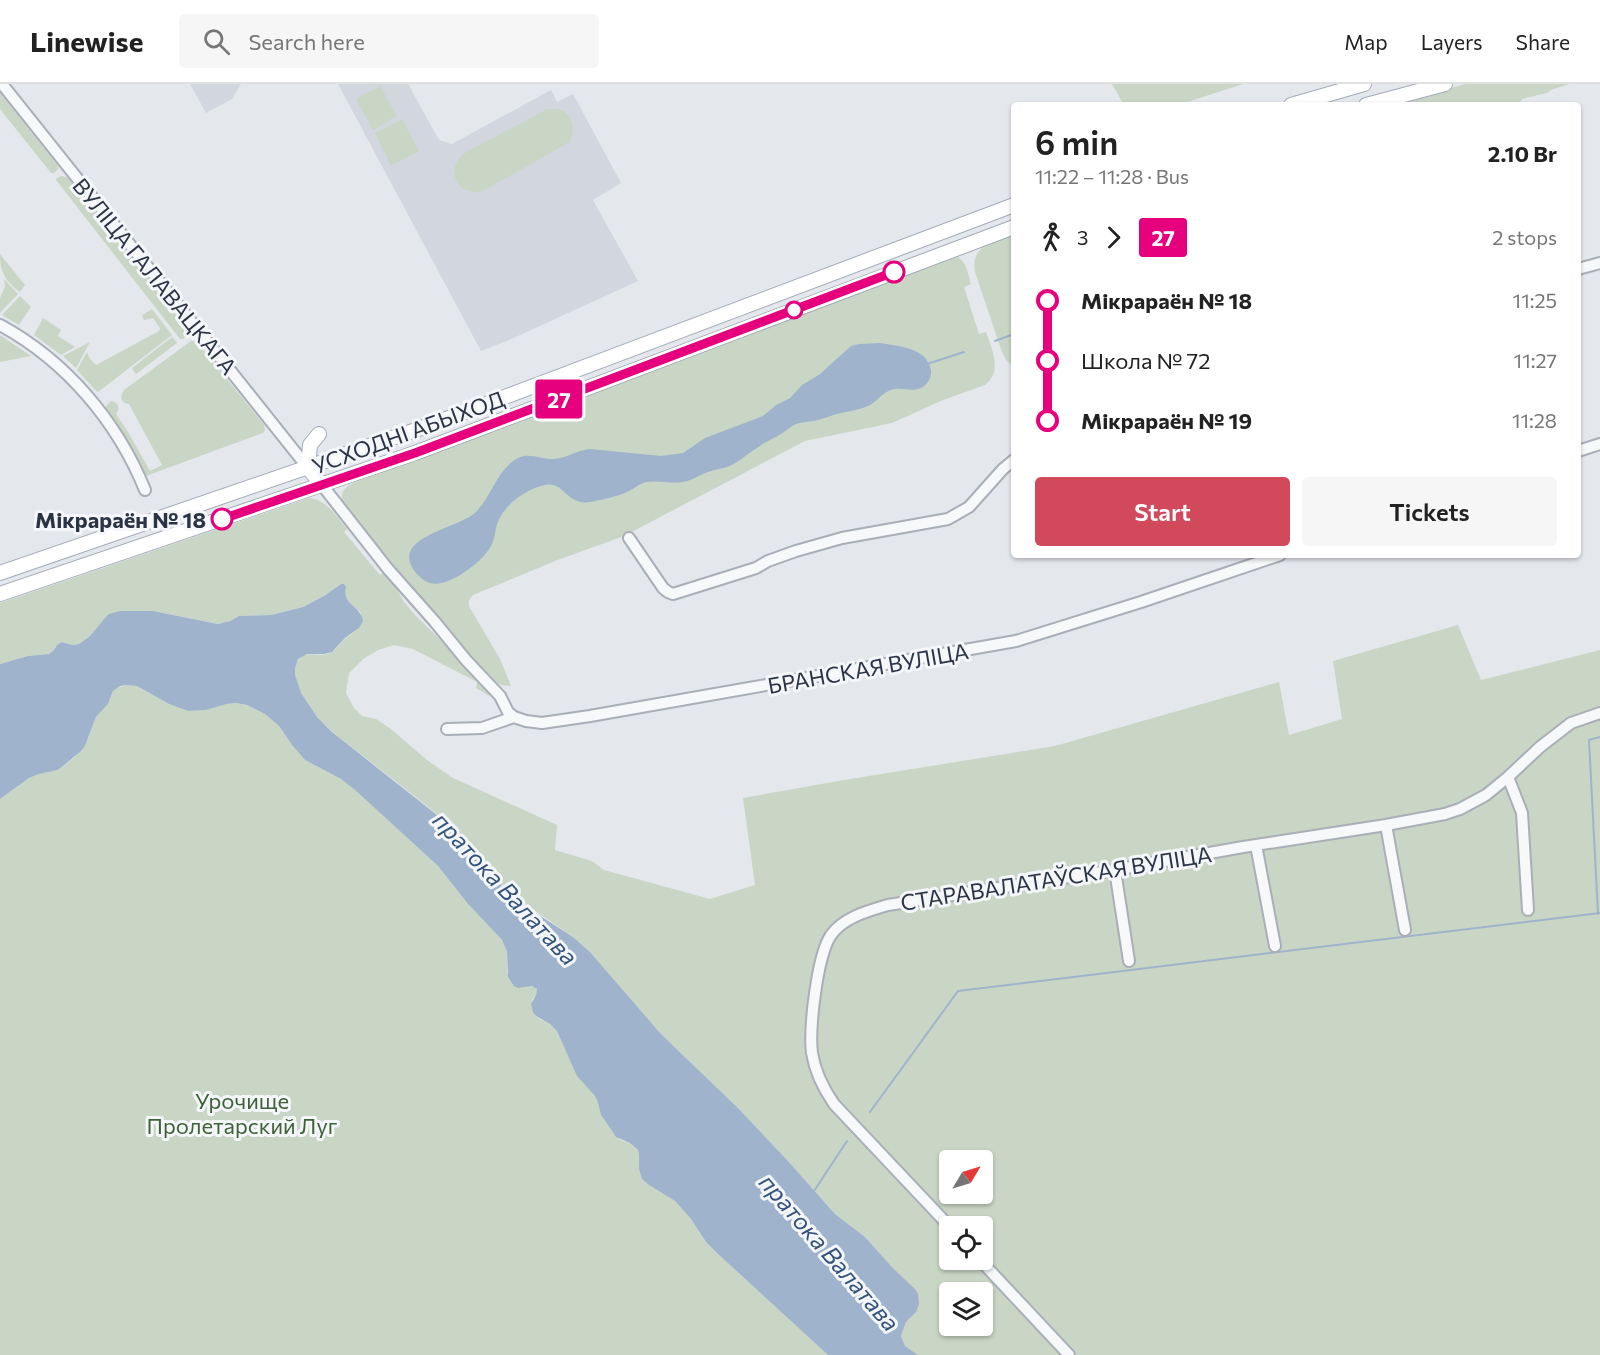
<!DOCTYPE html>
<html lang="en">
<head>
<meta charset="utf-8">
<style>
  body { margin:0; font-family:Commissioner,sans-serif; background:#f6f6f6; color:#222; height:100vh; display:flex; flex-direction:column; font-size:22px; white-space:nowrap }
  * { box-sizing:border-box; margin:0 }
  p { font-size:20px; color:#767676 }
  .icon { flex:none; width:33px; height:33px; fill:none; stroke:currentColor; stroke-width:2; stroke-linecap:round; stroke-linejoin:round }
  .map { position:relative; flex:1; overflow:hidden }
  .details { position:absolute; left:1011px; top:18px; width:570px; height:456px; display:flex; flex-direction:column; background:#fff; border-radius:6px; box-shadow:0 2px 4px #0004 }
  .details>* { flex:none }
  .badge { padding:0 12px; border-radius:4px; font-size:21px; line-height:39px }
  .needle { width:39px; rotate:52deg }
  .buttons { position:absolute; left:939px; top:1066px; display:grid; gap:12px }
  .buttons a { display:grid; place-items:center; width:54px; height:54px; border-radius:6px; background:#fff; box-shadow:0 2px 4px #0004; font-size:30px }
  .map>.badge { position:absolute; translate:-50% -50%; box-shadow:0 0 0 3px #fff }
  .legs { display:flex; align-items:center; gap:9px; height:66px; padding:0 24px; font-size:20px }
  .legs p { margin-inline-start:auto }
  .summary { display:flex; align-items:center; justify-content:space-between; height:102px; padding:0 24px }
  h1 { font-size:33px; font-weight:600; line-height:45px }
  .cta { display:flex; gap:12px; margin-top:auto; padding:12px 24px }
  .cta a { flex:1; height:69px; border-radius:6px; background:#d1495b; color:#fff; font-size:24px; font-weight:600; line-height:69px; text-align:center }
  .cta a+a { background:#f6f6f6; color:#222 }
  ul { padding:0 24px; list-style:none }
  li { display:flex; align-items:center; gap:21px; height:60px; font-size:22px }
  li i { display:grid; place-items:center; width:9px; height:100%; margin:0 8px; background:currentColor }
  li i::after { content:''; width:15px; height:15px; margin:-8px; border:4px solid; border-radius:50%; background:#fff }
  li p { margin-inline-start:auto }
  li:first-child i { background:linear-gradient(#0000 50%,currentColor 0) }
  li:last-child i { background:linear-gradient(currentColor 50%,#0000 0) }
  header { display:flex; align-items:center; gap:36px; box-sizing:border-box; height:84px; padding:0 30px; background:#fff; border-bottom:2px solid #e0e0e0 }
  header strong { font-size:28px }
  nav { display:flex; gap:33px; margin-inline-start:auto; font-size:21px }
  .search { width:420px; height:54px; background:#f6f6f6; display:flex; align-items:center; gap:15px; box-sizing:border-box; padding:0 21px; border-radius:6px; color:#767676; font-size:22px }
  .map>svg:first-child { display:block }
  .built { fill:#d2d6de }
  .green { fill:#c9d6c5; fill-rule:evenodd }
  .water { fill:#9fb4cc }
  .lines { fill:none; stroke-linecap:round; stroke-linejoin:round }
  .stream { stroke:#9fb4cc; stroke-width:2 }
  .minor-casing { stroke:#a9aeb7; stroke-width:14 }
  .major-casing { stroke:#a3abb8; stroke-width:16 }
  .minor { stroke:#f7f8fa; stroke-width:10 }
  .major { stroke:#fff; stroke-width:14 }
  .line-1-casing { stroke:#fff; stroke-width:14 }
  .line-1 { stroke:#e6007e; stroke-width:9 }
  .stop-1-dot { fill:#fff; stroke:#e6007e; stroke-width:3 }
  .labels { text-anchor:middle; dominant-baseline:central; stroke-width:6; stroke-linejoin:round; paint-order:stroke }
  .street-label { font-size:22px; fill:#2b3445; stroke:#f4f6f9 }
  .stop-label { font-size:22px; font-weight:bold; fill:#2b3445; stroke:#f4f6f9; text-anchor:end }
  .park-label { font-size:22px; fill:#3f6138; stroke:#f4f6f9 }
  .water-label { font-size:24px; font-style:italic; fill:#34527a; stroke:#f4f6f9 }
</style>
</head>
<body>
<header>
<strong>Linewise</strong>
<div class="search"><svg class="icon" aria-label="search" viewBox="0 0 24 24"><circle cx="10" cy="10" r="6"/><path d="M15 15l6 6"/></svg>Search here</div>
<nav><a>Map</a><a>Layers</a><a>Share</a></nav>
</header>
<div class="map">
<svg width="1600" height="1271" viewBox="0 0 1600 1271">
  <rect width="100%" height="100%" fill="#e4e7ec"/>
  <path class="built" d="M190,0H241L232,15L206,29Z
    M338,0H408L439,56L452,60L551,6L557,18L573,10L621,99L593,116L638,197L507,257L481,267Z"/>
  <path class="green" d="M1112,0H1243L1178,21H1124Z
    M1466,0H1569L1551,6L1547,9L1522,15L1520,19L1515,21H1387Z
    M380,2L397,32L373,46L356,15Z
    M0,9L58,82V85L54,89H51L0,25Z
    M547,25C552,25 557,24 561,26C574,31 576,50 568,59L483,107C468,112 451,100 455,83C456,78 460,73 463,70Z
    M402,35L419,67L391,82L375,49Z
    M61,92L67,93L188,246V250L183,255H180L56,96L57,94Z
    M1014,150V283L1006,276L1002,268L975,188C970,161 994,158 1014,150Z
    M0,170L25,201L20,208C5,197 0,188 0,170Z
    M958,173C967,179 968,190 971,200L964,203L979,250L986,248C992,266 1003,286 985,301L943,316L892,339L805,357L624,452L555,477L473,511L469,516V522L500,575L511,602L501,601L491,594L430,528L342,418C341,407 344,404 353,399L950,175Z
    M4,195L18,210L0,229V214L5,203Z
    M20,212L31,223L19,241L2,231Z
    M152,225L172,251L98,308L96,307L77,286L87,268L90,275L96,281L159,247L160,244L153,234L144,236L142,231Z
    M43,234L61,246L58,252L75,263L61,271L34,251Z
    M0,251L31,272L0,278Z
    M172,253L177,258V259L136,290L135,289L132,284Z
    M191,257L197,258L264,341L265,346L263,349L146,392L123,352L107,329L106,322L111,317C118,318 121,324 116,330L128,348L150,387L162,381L129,320C120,319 120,312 124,306Z
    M90,258L76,284L63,272Z
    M309,414C327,416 336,432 347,445L344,448L380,491L386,486L404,518L415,531L476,591L500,618L476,604L477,598L413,565L394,561L378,566L363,575L349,589L346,609L354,624L362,632L376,635L391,645L427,676L453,694L557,741L555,766L592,777L604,786L710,815L755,801L743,714L844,696L1055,662L1279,598L1289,651L1342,635L1333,577L1458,541L1481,596L1600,566V1271H918L905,1262L901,1252L906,1238L916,1228L915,1205L892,1183L865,1153L835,1130L788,1077L739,1025L661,950L590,868L573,853L506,807L493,792L474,765L461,750C432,725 401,702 371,678C353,664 334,651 318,634C307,623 290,597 296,581C301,564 316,573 327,570C335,568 339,560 345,555C348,552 353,550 356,546C359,542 360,534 361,529C354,521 343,517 346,505L341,500L324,512L303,523L271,531L239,532L230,537L218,540L153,527H120L105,534L90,552L79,560L73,561L61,558L57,561L54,566L49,570L28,572L0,580V519ZM950,1077H982V1110H950ZM950,1143H982V1176H950ZM950,1209H982V1242H950Z
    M126,601L137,602L169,620L188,627L206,626L227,620L236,619L247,621L265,630L279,642L292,661L305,676L341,695L355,706L438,782L468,820L502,856L507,868V889L528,902L535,903L537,905L536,911L532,916C533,942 544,931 557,947L590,1006L597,1016L601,1031L613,1049L620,1056L630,1059L638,1066L639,1071V1085L649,1101L675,1117L691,1135L706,1158L718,1170L828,1271H0V715L29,694L39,690L58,686L75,673L88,655L96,633L108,620L113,607L116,604Z"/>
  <path class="water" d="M880,259C896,262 922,263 929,280C932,286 932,292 928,298C918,311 907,303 894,305C883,307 877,318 868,322C859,326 850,327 841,329C832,331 823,335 814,337C808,338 802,338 796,340C791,342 786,347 781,350C773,355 764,358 757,364C747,370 740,377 730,382C723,385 715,385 708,388C699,391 692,397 682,398C670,400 658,396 646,398C638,400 633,406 625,409C615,413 601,416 590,418C566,422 565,397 545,401C525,405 504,421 497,440C495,447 495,455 491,462C483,478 445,507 427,498C420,494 414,488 411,481C398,452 459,444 476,428C491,413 498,384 518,374C531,368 542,376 554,375C567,374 577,366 590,365L661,372L683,369L705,354L763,332L776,321L790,314L802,301L820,290L851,262L859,260Z
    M341,500H344L346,503C342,522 360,520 363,537L359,544L345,554L332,568L324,570H307L298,575L295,585V591L301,609L317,633L332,648L461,750L474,765L493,792L506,807L531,826L573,853L590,868L661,950L739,1025L788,1077L835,1130L865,1153L892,1183L915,1205L918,1210L919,1220L916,1228L906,1238L901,1252L905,1262L918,1271H828L718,1170L706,1158L691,1135L675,1117L649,1101L642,1095L639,1085V1071L638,1066L630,1059L616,1053L601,1031L597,1016L594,1011L577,992L557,947L550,940L536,932L533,928L531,920L536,911L537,905L532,902L518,904L514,902L508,893L507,868L502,856L468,820L438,782L355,706L341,695L305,676L292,661L279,642L265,630L247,621L236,619L227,620L206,626L188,627L169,620L137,602L126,601L120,602L113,607L108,620L96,633L85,662L80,668L58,686L39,690L29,694L0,715V580L28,572L49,570L54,566L57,561L61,558L73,561L79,560L90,552L105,534L109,530L120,527H153L218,540L230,537L239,532L271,531L303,523L324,512Z"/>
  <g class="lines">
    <path class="stream" d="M995,257L1014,250
      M927,280L964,268
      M1598,830L1589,656L1600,653
      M870,1028L958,907L1600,829
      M814,1107L847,1057"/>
    <defs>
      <path id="minor" d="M2,0L308,384
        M1578,185L1600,179
        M0,241C66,277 117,337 145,406
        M1578,367L1600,360
        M322,401L388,485L435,538L466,576L500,612L508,628L514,633
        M629,454L663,504L668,508L673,510L756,484L768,477L796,467L842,454L948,435L969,423L1003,385L1014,376
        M447,645L482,644L514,633L526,637L542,639L590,632L1016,557L1141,518L1280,471
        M1508,693L1522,729L1528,826
        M1386,741L1405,846
        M1256,761L1275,862
        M1115,786L1129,877
        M950,1143L834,1020C823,1004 815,988 812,969C809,944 817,872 831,851C844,833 868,827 888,821L1115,786L1243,763L1386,741L1445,730L1460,725L1486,711L1508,693L1540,663L1571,639L1600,629
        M980,1176L1069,1271"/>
      <path id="major" d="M1291,21L1364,0
        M1366,21L1445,0
        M319,350L310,361L308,384L322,401
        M0,489L433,340L1014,121
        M0,510L415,369L1014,143"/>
    </defs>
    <use href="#minor" class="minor-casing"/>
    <use href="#major" class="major-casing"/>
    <use href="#minor" class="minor"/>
    <use href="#major" class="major"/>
  </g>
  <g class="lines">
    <defs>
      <path id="line-1" d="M222,435L415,369L894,188"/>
    </defs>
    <use href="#line-1" class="line-1-casing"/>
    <use href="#line-1" class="line-1"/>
  </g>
  <g class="stop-1-dot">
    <circle cx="894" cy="188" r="10"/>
    <circle cx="794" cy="226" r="8"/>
    <circle cx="222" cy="435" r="10"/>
  </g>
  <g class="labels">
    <g class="street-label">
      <text transform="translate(155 192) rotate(51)">ВУЛІЦА ГАЛАВАЦКАГА</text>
      <text transform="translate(408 348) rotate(-20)">УСХОДНІ АБЫХОД</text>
      <text transform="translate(868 584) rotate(-10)">БРАНСКАЯ ВУЛІЦА</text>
      <text transform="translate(1056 794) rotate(-9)">СТАРАВАЛАТАЎСКАЯ ВУЛІЦА</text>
    </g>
    <g class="stop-label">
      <text x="206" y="435">Мікрараён № 18</text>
    </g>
    <g class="park-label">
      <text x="242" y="1016">Урочище<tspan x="242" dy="25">Пролетарский Луг</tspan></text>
    </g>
    <g class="water-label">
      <text transform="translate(506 804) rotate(47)">пратока Валатава</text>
      <text transform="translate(830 1168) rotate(49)">пратока Валатава</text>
    </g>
  </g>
</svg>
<div class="buttons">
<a><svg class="needle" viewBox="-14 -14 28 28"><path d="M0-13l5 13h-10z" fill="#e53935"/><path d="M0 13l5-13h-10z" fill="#767676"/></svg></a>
<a><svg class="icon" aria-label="locate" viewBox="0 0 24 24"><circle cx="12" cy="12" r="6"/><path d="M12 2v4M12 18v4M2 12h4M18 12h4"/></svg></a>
<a><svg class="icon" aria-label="layers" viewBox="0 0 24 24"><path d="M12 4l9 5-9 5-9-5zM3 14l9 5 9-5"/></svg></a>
</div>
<b class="badge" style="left:559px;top:315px;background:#e6007e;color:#fff">27</b>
<section class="details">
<div class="summary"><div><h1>6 min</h1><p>11:22 – 11:28 · Bus</p></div><b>2.10 Br</b></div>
<div class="legs"><svg class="icon" aria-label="walk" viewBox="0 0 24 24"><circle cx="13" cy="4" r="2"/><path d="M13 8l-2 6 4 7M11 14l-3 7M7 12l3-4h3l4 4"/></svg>3<svg class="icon" aria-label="forward" viewBox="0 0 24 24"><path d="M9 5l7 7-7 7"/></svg><b class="badge" style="background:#e6007e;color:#fff">27</b><p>2 stops</p></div>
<ul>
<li><i style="color:#e6007e"></i><b>Мікрараён № 18</b><p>11:25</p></li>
<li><i style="color:#e6007e"></i><span>Школа № 72</span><p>11:27</p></li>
<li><i style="color:#e6007e"></i><b>Мікрараён № 19</b><p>11:28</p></li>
</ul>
<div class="cta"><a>Start</a><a>Tickets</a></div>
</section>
</div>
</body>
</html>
